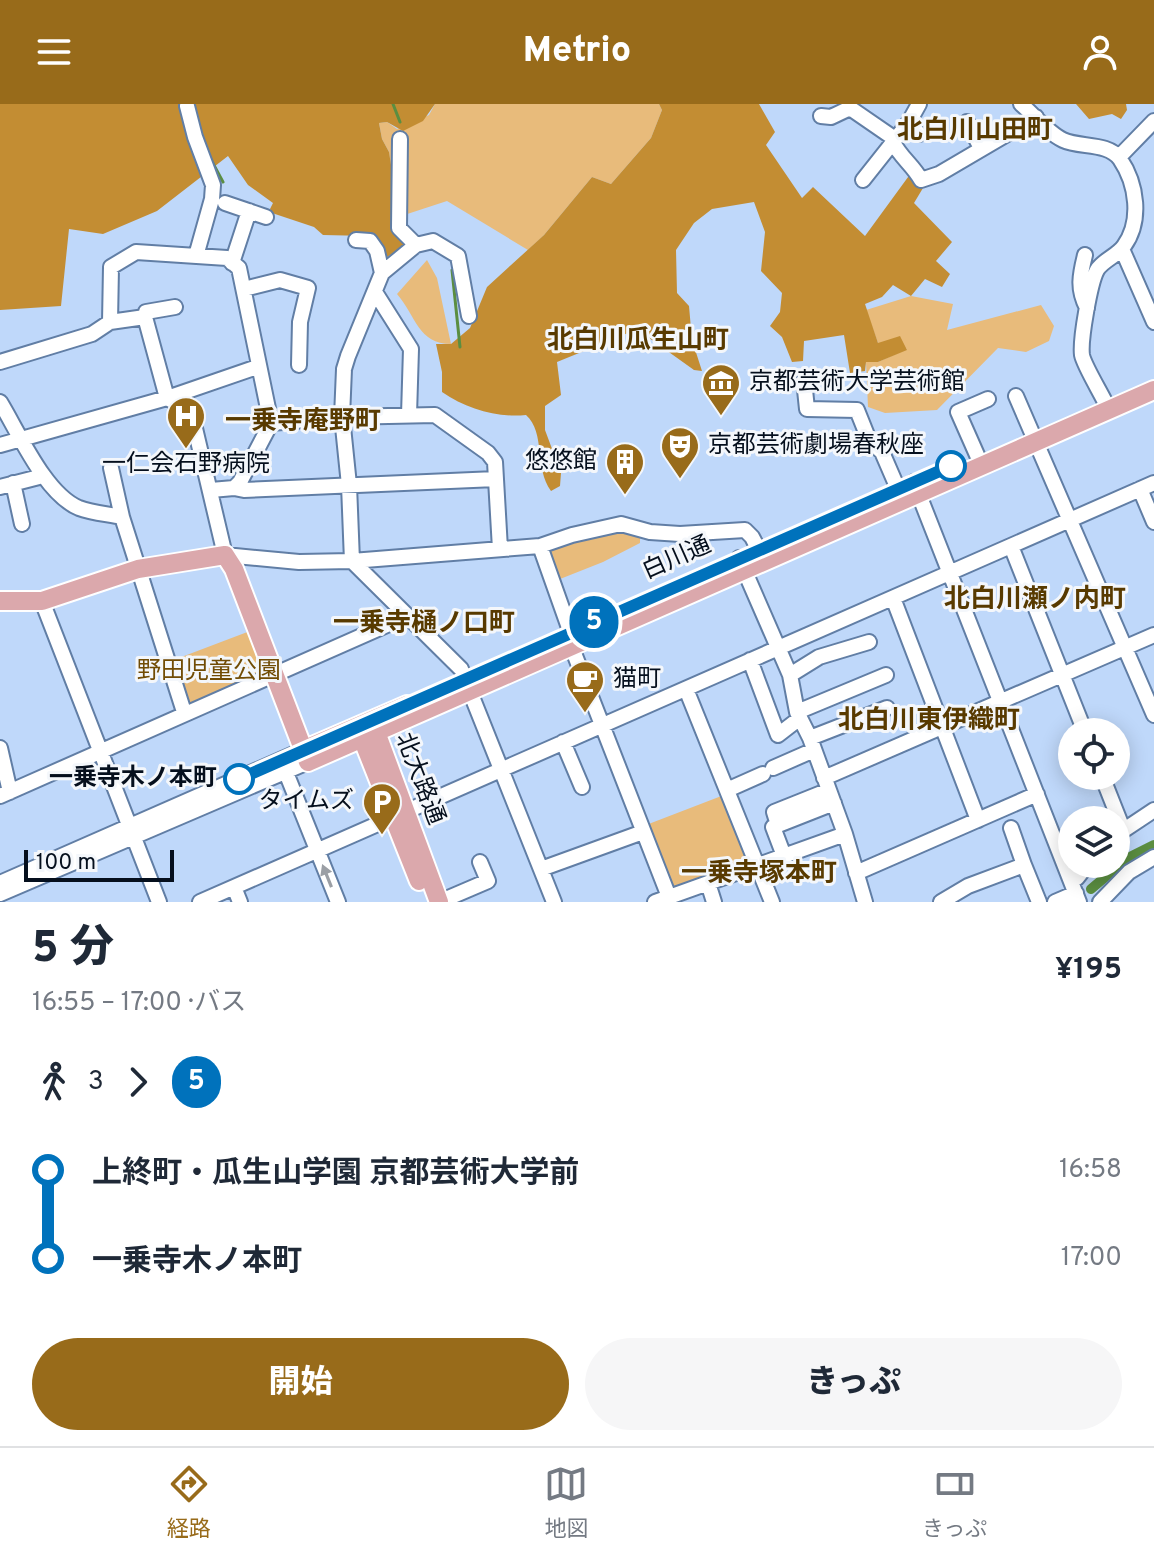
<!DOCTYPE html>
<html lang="ja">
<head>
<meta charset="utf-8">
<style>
  body { margin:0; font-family:Overpass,"Noto Sans JP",sans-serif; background:#f6f6f7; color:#1f2937; height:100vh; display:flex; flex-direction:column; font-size:30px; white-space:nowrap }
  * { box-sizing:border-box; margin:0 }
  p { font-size:26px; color:#747a83 }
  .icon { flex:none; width:44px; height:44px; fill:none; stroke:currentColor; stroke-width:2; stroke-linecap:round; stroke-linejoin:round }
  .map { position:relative; height:798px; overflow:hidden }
  .details { display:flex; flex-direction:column; background:#fff; flex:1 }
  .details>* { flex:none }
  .badge { padding:0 16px; border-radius:26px; font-size:28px; line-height:52px }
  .tools { position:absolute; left:1058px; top:614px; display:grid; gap:16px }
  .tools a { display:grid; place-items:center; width:72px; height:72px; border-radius:50%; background:#fff; box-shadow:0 4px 20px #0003; font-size:40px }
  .scale { position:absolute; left:24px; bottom:20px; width:150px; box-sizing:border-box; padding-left:8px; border:4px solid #050f1d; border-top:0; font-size:22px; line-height:28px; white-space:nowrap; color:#050f1d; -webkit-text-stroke:6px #f4f7fb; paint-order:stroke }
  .map>.badge { position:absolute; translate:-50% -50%; box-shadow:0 0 0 4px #fff }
  .legs { display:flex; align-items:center; gap:12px; height:88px; padding:0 32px; font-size:26px }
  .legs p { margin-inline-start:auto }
  .head { display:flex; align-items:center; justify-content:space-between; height:136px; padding:0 32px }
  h1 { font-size:44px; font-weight:800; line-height:60px }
  .button { display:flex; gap:16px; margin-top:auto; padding:16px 32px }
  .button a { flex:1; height:92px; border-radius:48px; background:#986b1a; color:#fff; font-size:32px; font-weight:800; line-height:92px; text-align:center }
  .button a+a { background:#f6f6f7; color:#1f2937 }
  ul { padding:0 32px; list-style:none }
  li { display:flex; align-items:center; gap:28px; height:88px; font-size:30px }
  li i { display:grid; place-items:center; width:12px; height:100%; margin:0 10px; background:currentColor }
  li i::after { content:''; width:20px; height:20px; margin:-10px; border:6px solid; border-radius:50%; background:#fff }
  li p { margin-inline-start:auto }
  li:first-child i { background:linear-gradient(#0000 50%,currentColor 0) }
  li:last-child i { background:linear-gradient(currentColor 50%,#0000 0) }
  header { display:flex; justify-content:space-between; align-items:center; height:104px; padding:0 32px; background:#986b1a; color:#fff; font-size:36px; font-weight:800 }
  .dock { display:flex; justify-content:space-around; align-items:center; height:112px; border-top:2px solid #e0e1e3; background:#fff; font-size:22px; color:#747a83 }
  .dock a { display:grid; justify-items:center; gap:4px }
  .dock .selected { color:#986b1a }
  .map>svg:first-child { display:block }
  .green { fill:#e8bb7b }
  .forest { fill:#c38d33 }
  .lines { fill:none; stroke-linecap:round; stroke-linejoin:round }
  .stream { stroke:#5b8e41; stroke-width:3 }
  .canal { stroke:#5b8e41; stroke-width:10 }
  .minor-casing { stroke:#617ea5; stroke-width:18 }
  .major-casing { stroke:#fff; stroke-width:22 }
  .minor { stroke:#fff; stroke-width:14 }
  .major { stroke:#dba8ac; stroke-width:18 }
  .oneway { fill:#9b9fa5 }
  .line-1-casing { stroke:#fff; stroke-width:18 }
  .line-1 { stroke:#0072bc; stroke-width:12 }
  .stop-1-dot { fill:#fff; stroke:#0072bc; stroke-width:4 }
  .labels { text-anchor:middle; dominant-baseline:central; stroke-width:6; stroke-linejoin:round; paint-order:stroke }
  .poi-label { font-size:24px; fill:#050f1d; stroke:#f4f7fb; text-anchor:start }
  .street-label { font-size:24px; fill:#050f1d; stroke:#f4f7fb }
  .park-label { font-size:24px; fill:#714c05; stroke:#f4f7fb }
  .stop-label { font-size:24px; font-weight:bold; fill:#050f1d; stroke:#f4f7fb; text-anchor:end }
  .neighbourhood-label { font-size:26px; font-weight:bold; fill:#583a00; stroke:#f4f7fb }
</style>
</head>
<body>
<header><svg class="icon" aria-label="menu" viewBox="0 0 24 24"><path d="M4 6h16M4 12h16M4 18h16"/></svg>Metrio<svg class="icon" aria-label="person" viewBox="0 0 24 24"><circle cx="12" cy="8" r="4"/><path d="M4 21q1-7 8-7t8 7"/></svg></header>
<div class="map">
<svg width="1154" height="798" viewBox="0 0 1154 798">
  <rect width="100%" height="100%" fill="#bfd8fa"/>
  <path class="green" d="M435,0H659L662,6L651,34L611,80L592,73L544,131L528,146L447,97L395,114L389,48L382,35L379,19L387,18L397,25L429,11Z
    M427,156L437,174L451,240C418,240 416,212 397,190Z
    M911,192L953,200L947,226L1041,201L1054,222L1049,237L1026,248L998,244L937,306L885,309L868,303L866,258H878L907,245L878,239L866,206Z
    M618,426L640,428V439L603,458L555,477L545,445Z
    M250,527L265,566L262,571L191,602L185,600L171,557Z
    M724,691L750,755L746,763L675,787L668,783L646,721Z"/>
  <path class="forest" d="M0,0H435L423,17L403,27L387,18L379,19L382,35L389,48L393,74L408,140L387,153L368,132L323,131L314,123L272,109L270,105L273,99L248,81L228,52L157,107L103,130L69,125L61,202L0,206Z
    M659,0H759L775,28L766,41L802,94L813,83L865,132L911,69L923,84L914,99L952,138L936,157L950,170L942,183L925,175L911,192L893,181L882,193L865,200L878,239L900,232L907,246L878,258H866L865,267L850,269L844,231L804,237L803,257L792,258L782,233L770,222L780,208L782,189L761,167L765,128L754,98L712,105L694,119L676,146L677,189L689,202L692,236L702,267L694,266L645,231L628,229L557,258L561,291L545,302V326L561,369L560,382L551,387C534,364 546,329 526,311C497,314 467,305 442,288V268L436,240H451L470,224L487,183L544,131L592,73L611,80L651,34L662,6Z
    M1076,0H1126L1127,6L1121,15L1112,10L1089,15Z"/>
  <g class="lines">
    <path class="stream" d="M393,0L400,18
      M209,52L223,78
      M452,166L460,243"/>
    <path class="canal" d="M1091,785L1128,754L1154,741"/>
    <defs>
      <path id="minor" d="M919,0L909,18L919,30
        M1021,0C1034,11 1048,29 1063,36C1080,44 1108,38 1120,55C1137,80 1142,117 1124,142C1117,152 1103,156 1097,166C1090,179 1080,236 1082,251C1084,262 1103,292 1109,306
        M187,2L195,33L213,81L212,95L196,152
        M821,12L831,13L850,4L895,35
        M967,18L981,44
        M400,35L399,124L416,141
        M893,38C900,53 913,61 921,76L939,70L1036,13
        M1119,53L1154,17
        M863,76L909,18
        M225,99L266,113
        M1122,145L1154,218
        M1085,151C1080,171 1077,185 1087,204
        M232,159L249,107
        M382,169L416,141L433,137L458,152L469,212
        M244,185L280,176L308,184L300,218L299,261
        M375,188L411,245L409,311
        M145,213L146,208L175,203
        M110,218L111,163L136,148L227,154L239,164L271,319L240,378L234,384L211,386
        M0,258L92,230L110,218L145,213L167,294L188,305L194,320L225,451L299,458L352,457L540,442L572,431L621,420L650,428L680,430L745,426L752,433L764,456
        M804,276L807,305L857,306L869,336L882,348L898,385
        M1016,292L1154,611
        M0,298C19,329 45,390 79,404C92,409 108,410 122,413L184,608
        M271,319L342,313L344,265L348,252L382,169L377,147L370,137L356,136
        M0,341L167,294L257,263
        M977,351L958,308L988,295
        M111,364L122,413
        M914,378L1079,798
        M13,379L22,420
        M0,383L43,372
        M234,384L244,386L496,375
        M1140,385L1154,418
        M540,442L568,521L574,549L671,798
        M1011,442L1085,628
        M500,445L495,358L488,349L435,311L342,313L349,381L352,457L461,565L554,798
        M739,454L790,571L797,608L810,634L845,730L865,798
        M893,494L978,716
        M42,497L159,798
        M750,556L778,631L800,614
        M790,571L819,553L869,538
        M686,585L772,798
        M797,608L886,571
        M810,634L887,604
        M563,638L582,683
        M0,644L10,688
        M283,661L338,798
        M773,664L814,646
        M1102,672L1123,725
        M824,674L1154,531
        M727,686L763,670
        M0,692L407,512
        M778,721L774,708L829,686
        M1011,724L1024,761
        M1118,730L1154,706
        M784,752L773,723L834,699
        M541,765L643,728
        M856,769L1037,690
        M1071,777L1077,774L1088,760
        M0,779L303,646
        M708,779L714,798
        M234,783L240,798
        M0,790L308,658
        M200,798L1154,379
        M439,798L488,777L480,758
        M655,798L845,730
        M941,798L968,782L1024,761L1039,798
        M1055,798L1076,789
        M1100,798L1129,768L1154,753"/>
      <path id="major" d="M0,497H42L138,465L225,451L234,465L308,658L1154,286
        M366,621L376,628L439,798
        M363,625L362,634L419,777
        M303,646L407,601"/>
    </defs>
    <use href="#minor" class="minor-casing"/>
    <use href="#major" class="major-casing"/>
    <use href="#minor" class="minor"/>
    <use href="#major" class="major"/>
  </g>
  <defs><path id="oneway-solid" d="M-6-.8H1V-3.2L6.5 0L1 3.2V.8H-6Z" transform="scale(2)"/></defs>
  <use class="oneway" href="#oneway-solid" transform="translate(327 772) rotate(-112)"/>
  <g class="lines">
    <defs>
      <path id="line-1" d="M239,675L951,362"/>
    </defs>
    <use href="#line-1" class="line-1-casing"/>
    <use href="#line-1" class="line-1"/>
  </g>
  <defs>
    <symbol id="museum-pin" viewBox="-11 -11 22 30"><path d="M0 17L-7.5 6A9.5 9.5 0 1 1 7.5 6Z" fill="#986b1a" stroke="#f4f7fb"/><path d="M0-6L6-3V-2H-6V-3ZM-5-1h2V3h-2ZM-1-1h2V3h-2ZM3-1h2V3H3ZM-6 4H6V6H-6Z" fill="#fff"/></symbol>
    <symbol id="hospital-pin" viewBox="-11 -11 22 30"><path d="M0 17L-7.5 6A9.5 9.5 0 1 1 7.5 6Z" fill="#986b1a" stroke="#f4f7fb"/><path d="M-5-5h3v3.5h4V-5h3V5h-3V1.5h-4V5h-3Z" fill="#fff"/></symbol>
    <symbol id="theatre-pin" viewBox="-11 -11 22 30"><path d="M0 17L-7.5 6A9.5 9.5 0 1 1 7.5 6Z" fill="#986b1a" stroke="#f4f7fb"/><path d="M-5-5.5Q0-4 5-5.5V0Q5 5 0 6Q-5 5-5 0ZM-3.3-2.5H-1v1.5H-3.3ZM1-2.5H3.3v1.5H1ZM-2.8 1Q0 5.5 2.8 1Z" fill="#fff"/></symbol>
    <symbol id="building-pin" viewBox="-11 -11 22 30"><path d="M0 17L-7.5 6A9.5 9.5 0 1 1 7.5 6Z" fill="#986b1a" stroke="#f4f7fb"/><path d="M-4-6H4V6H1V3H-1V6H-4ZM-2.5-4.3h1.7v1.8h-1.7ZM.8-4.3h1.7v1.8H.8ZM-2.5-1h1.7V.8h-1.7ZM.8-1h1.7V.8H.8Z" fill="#fff"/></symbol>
    <symbol id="cafe-pin" viewBox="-11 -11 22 30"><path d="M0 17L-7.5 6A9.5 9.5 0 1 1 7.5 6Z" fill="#986b1a" stroke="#f4f7fb"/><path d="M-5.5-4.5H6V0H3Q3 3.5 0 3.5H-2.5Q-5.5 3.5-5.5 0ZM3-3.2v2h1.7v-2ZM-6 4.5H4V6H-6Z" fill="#fff"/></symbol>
    <symbol id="parking-pin" viewBox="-11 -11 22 30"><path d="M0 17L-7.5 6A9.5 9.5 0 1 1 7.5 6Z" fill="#986b1a" stroke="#f4f7fb"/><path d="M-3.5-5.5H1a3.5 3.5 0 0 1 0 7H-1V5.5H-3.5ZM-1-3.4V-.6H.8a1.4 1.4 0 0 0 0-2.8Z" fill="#fff"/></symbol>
  </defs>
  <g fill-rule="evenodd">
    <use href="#museum-pin" x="699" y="257" width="44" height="60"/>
    <use href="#hospital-pin" x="164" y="290" width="44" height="60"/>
    <use href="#theatre-pin" x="658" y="320" width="44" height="60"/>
    <use href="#building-pin" x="603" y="336" width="44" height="60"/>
    <use href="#cafe-pin" x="563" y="554" width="44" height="60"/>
    <use href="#parking-pin" x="360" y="676" width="44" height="60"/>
  </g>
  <g class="stop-1-dot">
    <circle cx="951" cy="362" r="14"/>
    <circle cx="239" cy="675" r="14"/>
  </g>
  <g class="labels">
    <g class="poi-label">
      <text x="749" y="279">京都芸術大学芸術館</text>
      <text x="708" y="342">京都芸術劇場春秋座</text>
      <text x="597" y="358" text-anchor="end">悠悠館</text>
      <text x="186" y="361" text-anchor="middle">一仁会石野病院</text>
      <text x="613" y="576">猫町</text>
      <text x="354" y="698" text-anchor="end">タイムズ</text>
    </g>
    <g class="street-label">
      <text transform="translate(677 455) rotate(-24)">白川通</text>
      <text transform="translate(419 675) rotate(69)">北大路通</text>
    </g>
    <g class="park-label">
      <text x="209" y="568">野田児童公園</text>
    </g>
    <g class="stop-label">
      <text x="217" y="675">一乗寺木ノ本町</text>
    </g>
    <g class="neighbourhood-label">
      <text x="975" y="27">北白川山田町</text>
      <text x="638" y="237">北白川瓜生山町</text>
      <text x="303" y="318">一乗寺庵野町</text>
      <text x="1035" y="496">北白川瀬ノ内町</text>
      <text x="424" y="520">一乗寺樋ノ口町</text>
      <text x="929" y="617">北白川東伊織町</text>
      <text x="759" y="770">一乗寺塚本町</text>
    </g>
  </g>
</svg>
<div class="tools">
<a><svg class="icon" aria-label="locate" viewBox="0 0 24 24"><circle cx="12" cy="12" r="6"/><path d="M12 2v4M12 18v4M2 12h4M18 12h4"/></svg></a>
<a><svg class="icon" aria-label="layers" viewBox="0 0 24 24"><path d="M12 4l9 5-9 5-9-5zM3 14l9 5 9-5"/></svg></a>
</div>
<div class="scale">100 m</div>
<b class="badge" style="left:594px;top:518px;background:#0072bc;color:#fff">5</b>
</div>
<section class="details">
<div class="head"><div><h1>5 分</h1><p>16:55 – 17:00 · バス</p></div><b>¥195</b></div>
<div class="legs"><svg class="icon" aria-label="walk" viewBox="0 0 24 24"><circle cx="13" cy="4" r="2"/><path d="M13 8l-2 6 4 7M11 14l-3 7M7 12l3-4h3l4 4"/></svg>3<svg class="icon" aria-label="forward" viewBox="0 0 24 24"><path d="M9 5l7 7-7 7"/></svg><b class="badge" style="background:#0072bc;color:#fff">5</b></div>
<ul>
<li><i style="color:#0072bc"></i><b>上終町・瓜生山学園 京都芸術大学前</b><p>16:58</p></li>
<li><i style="color:#0072bc"></i><b>一乗寺木ノ本町</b><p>17:00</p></li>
</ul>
<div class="button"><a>開始</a><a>きっぷ</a></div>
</section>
<nav class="dock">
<a class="selected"><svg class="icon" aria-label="directions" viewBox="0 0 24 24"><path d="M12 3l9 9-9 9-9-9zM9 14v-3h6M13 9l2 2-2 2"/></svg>経路</a>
<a><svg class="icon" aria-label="map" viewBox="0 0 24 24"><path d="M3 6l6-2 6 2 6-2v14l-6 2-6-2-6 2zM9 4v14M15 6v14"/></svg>地図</a>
<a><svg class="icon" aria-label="tickets" viewBox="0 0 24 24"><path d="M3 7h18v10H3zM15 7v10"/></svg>きっぷ</a>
</nav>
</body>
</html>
